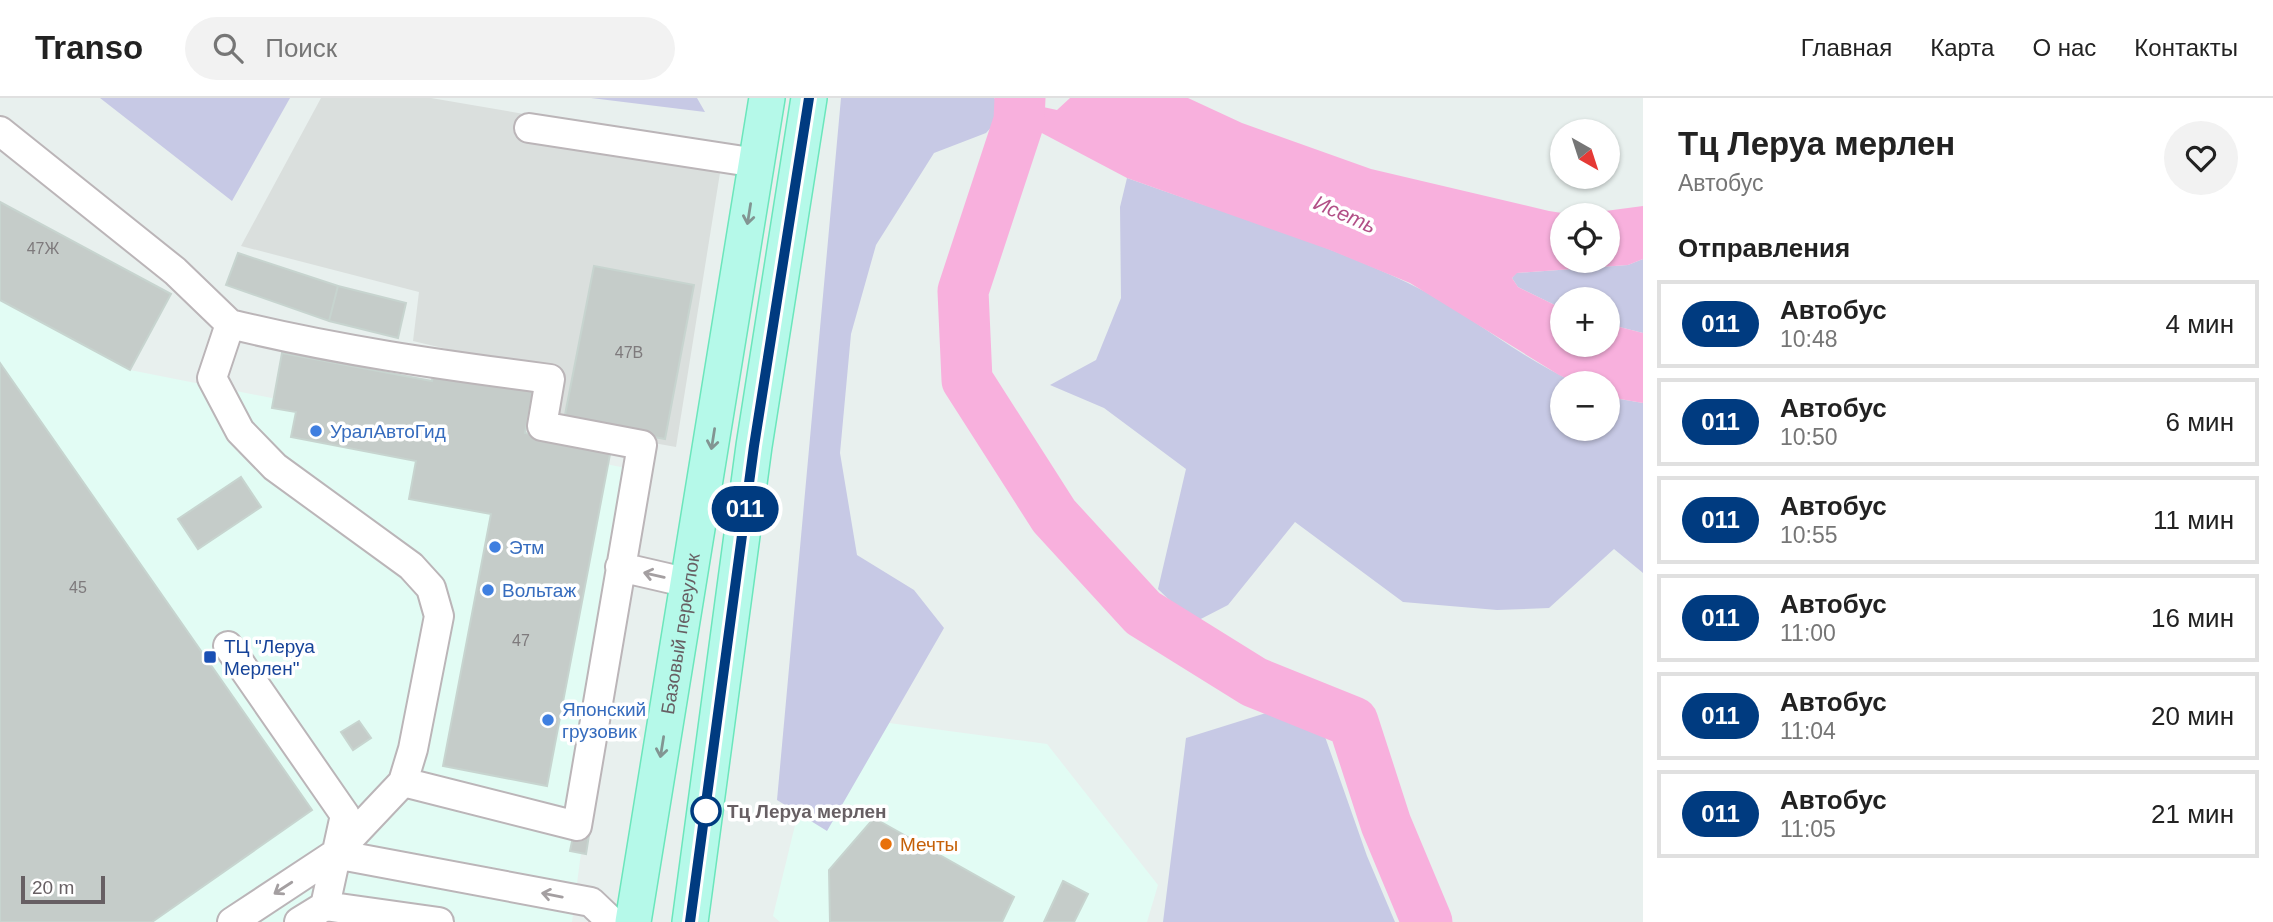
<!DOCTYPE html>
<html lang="ru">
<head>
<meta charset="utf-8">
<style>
  body { margin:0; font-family:Helvetica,sans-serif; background:#f2f2f2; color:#222; height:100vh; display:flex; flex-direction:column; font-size:26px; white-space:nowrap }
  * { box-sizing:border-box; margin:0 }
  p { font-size:23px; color:#767676 }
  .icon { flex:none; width:38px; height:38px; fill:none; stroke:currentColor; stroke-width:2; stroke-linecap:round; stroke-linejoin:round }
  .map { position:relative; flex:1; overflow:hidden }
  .side { display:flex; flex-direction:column; background:#fff; width:630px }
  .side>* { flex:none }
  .badge { padding:0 14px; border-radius:23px; font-size:24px; line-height:46px }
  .needle { width:46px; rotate:141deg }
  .tools { position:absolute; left:1550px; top:21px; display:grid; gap:14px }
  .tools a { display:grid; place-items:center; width:70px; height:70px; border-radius:50%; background:#fff; box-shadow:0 2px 5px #0004; font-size:35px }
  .scale { position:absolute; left:21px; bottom:18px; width:84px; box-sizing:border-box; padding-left:7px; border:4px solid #675f63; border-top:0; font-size:19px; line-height:24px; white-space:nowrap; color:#675f63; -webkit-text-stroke:5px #fff; paint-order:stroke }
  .map>.badge { position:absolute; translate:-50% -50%; box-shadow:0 0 0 4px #fff }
  h2 { padding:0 35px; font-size:26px; line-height:63px }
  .round { display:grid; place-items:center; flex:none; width:74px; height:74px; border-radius:37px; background:#f2f2f2 }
  .headline { display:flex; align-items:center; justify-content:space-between; height:119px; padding:0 35px }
  h1 { font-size:33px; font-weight:800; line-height:52px }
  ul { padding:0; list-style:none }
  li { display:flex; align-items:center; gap:21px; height:88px; margin:0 14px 10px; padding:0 21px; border:4px solid #e0e0e0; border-radius:0px }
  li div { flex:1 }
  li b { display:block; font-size:26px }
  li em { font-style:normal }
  li .badge { min-width:77px; font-weight:700; text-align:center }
  header { display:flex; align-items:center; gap:42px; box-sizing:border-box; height:98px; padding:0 35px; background:#fff; border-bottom:2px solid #e0e0e0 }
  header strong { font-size:33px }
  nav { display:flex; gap:38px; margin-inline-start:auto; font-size:24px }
  .search { width:490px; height:63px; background:#f2f2f2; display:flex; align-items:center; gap:18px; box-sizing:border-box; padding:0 24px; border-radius:38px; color:#767676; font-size:26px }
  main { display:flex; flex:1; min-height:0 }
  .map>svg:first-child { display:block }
  .commercial { fill:#e2fcf4 }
  .industrial { fill:#dadfdd }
  .green { fill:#c7c9e5 }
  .water { fill:#f8b0dd; fill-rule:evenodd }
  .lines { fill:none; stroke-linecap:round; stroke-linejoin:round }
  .river { stroke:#f8b0dd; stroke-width:51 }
  .building { fill:#c5ccc9; stroke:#c7d4cf; stroke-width:2 }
  .minor-casing { stroke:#bbb5b8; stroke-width:32 }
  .major-casing { stroke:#6be6bc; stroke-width:38 }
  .minor { stroke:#fff; stroke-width:28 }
  .major { stroke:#b5f9e9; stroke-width:35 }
  .oneway { stroke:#829592 }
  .oneway2 { stroke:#a49fa1 }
  .line-casing { stroke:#fff; stroke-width:16 }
  .line { stroke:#003b80; stroke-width:10 }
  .shop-dot { fill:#3f7fe0; stroke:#fff; stroke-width:2.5 }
  .transit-dot { fill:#1a4fb4; stroke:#fff; stroke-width:2.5 }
  .stop-dot { fill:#fff; stroke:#003b80; stroke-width:3.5 }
  .food-dot { fill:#e8710a; stroke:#fff; stroke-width:2.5 }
  .labels { text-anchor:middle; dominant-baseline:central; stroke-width:7; stroke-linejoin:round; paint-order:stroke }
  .number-label { font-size:16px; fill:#7e7a7c }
  .shop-label { font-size:19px; fill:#366cbe; stroke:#fff; text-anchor:start }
  .street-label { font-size:19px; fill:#675f63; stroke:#fff }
  .transit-label { font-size:19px; fill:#164399; stroke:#fff; text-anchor:start }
  .stop-label { font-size:19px; font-weight:bold; fill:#675f63; stroke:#fff; text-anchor:start }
  .food-label { font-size:19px; fill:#c56008; stroke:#fff; text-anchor:start }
  .water-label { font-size:21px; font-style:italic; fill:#b25087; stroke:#fff }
</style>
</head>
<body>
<header>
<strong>Transo</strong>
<div class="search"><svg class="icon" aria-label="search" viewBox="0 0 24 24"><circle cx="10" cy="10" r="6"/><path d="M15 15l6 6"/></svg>Поиск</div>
<nav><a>Главная</a><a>Карта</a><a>О нас</a><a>Контакты</a></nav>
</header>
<main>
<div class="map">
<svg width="1643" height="824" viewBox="0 0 1643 824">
  <rect width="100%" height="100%" fill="#e8f0ee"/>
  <path class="commercial" d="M0,202L130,272L631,371L572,824H0Z
    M822,616L1047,646L1158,787L1147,824H780L773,818Z"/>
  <path class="industrial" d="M321,0H431L724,50L676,349L542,325L535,272L413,243L419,194L241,148Z"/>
  <path class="green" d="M100,0H290L232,103Z
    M591,0H697L705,14Z
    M841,0H994L1006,13L986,35L934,55L876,147L851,236L840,355L857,457L914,492L944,530L827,733L777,702Z
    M1127,80C1221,114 1318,142 1408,185C1467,213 1517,259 1577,285H1563V331H1608V299L1643,305V475L1614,451L1549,510L1497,512L1403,504L1295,424L1228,507L1193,525L1158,491L1186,371L1104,310L1050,287L1096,262L1121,200L1120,109Z
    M1643,161V235L1608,226V201H1563V211L1518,189L1512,180L1516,175L1628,167Z
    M1266,615L1323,633L1367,758L1395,824H1163L1186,640Z"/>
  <path class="water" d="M994,0H1037L1043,9L1057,12L1070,0H1188L1242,25L1371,71L1549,113L1575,117L1643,108V161L1628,167L1517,175L1512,180L1518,189L1563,211V247H1608V226L1643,235V305L1608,299V285H1577L1559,277L1410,185L1330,152L1127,80L1019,23ZM1563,117H1608V163H1563Z"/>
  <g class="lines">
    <path class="river" d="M1020,0L1019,23L963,193L967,282L1054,418L1143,515L1254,584L1353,624L1386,726L1427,824"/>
  </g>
  <path class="building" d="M0,104L171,196L130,272L0,202Z
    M238,155L338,188L329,223L226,187Z
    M594,168L694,187L665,341L564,322Z
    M338,188L406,205L398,240L329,223Z
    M282,255L432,283L436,260L536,279L525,335L611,351L547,688L443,668L491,416L409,401L416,363L291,339L296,314L272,310Z
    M0,265L312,712L152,824H0Z
    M241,379L261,409L198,451L178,421Z
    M359,623L371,640L353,652L341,634Z
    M874,720L1014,799L1002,824H830L829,772Z
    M574,734L589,737L586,756L570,753Z
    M1063,783L1088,796L1074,824H1044Z"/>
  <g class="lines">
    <defs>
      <path id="minor" d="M529,30L757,65
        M0,33L175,173L230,226L212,280L240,333L275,369L411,468L431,490L439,518L413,651L403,684L335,756L232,824
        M230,226C335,252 442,267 550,281L542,328L642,347L577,728L403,684
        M620,469L689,485
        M228,548L345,717L325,808
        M335,756L591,804L612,824
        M299,824L325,808L439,824"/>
      <g id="major">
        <path id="s1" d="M633,824L767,0"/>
        <path d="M690,824L754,348L809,0"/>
      </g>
    </defs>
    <use href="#minor" class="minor-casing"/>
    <use href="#major" class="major-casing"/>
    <use href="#minor" class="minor"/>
    <use href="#major" class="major"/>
  </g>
  <defs><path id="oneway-shaft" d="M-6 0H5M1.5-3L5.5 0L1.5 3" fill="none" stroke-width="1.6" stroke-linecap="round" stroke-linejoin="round" transform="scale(1.75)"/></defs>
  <g class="oneway">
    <use href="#oneway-shaft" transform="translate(749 116) rotate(99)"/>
    <use href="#oneway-shaft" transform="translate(713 341) rotate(99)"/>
    <use href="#oneway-shaft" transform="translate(662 649) rotate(99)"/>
  </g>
  <g class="oneway2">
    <use href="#oneway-shaft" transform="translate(654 477) rotate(-167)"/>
    <use href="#oneway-shaft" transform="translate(283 790) rotate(147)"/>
    <use href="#oneway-shaft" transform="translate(552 797) rotate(-169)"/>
  </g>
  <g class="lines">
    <defs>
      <path id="line" d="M690,824L754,348L809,0"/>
    </defs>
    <use href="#line" class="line-casing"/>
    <use href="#line" class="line"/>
  </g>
  <g class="shop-dot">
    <circle cx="316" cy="333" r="7"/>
    <circle cx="495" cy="449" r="7"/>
    <circle cx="488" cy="492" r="7"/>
    <circle cx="548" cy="622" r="7"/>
  </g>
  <rect class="transit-dot" x="203" y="552" width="14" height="14" rx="3.5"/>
  <circle class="stop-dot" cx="706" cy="713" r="14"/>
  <circle class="food-dot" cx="886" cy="746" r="7"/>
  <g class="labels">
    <g class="number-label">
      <text x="43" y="150">47Ж</text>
      <text x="629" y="254">47В</text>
      <text x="78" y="489">45</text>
      <text x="521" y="542">47</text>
    </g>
    <g class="shop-label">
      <text x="330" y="333">УралАвтоГид</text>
      <text x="509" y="449">Этм</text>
      <text x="502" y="492">Вольтаж</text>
      <text x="562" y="611">Японский<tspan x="562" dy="22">грузовик</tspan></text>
    </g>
    <g class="street-label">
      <text stroke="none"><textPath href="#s1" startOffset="292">Базовый переулок</textPath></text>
    </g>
    <g class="transit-label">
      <text x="224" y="548">ТЦ "Леруа<tspan x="224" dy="22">Мерлен"</tspan></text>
    </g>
    <g class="stop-label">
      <text x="727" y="713">Тц Леруа мерлен</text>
    </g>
    <g class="food-label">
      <text x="900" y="746">Мечты</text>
    </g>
    <g class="water-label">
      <text transform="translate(1345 116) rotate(23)">Исеть</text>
    </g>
  </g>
</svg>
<div class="tools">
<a><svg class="needle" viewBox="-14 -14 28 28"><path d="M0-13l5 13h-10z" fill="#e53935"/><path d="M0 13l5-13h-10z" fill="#767676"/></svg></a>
<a><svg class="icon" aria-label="locate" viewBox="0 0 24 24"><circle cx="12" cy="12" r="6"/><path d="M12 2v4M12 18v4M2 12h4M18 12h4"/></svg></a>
<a>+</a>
<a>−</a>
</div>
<div class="scale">20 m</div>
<b class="badge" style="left:745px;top:411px;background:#003b80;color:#fff">011</b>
</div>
<section class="side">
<div class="headline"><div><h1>Тц Леруа мерлен</h1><p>Автобус</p></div><a class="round"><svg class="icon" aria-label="heart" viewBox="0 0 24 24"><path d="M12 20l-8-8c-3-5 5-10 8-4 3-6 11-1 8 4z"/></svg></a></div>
<h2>Отправления</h2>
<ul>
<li><span class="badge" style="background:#003b80;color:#fff">011</span><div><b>Автобус</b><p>10:48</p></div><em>4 мин</em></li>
<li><span class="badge" style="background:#003b80;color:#fff">011</span><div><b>Автобус</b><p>10:50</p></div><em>6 мин</em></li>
<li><span class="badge" style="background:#003b80;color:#fff">011</span><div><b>Автобус</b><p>10:55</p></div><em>11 мин</em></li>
<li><span class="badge" style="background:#003b80;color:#fff">011</span><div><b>Автобус</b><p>11:00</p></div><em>16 мин</em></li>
<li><span class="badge" style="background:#003b80;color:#fff">011</span><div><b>Автобус</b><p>11:04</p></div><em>20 мин</em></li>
<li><span class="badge" style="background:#003b80;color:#fff">011</span><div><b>Автобус</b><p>11:05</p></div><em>21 мин</em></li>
</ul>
</section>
</main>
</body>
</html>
